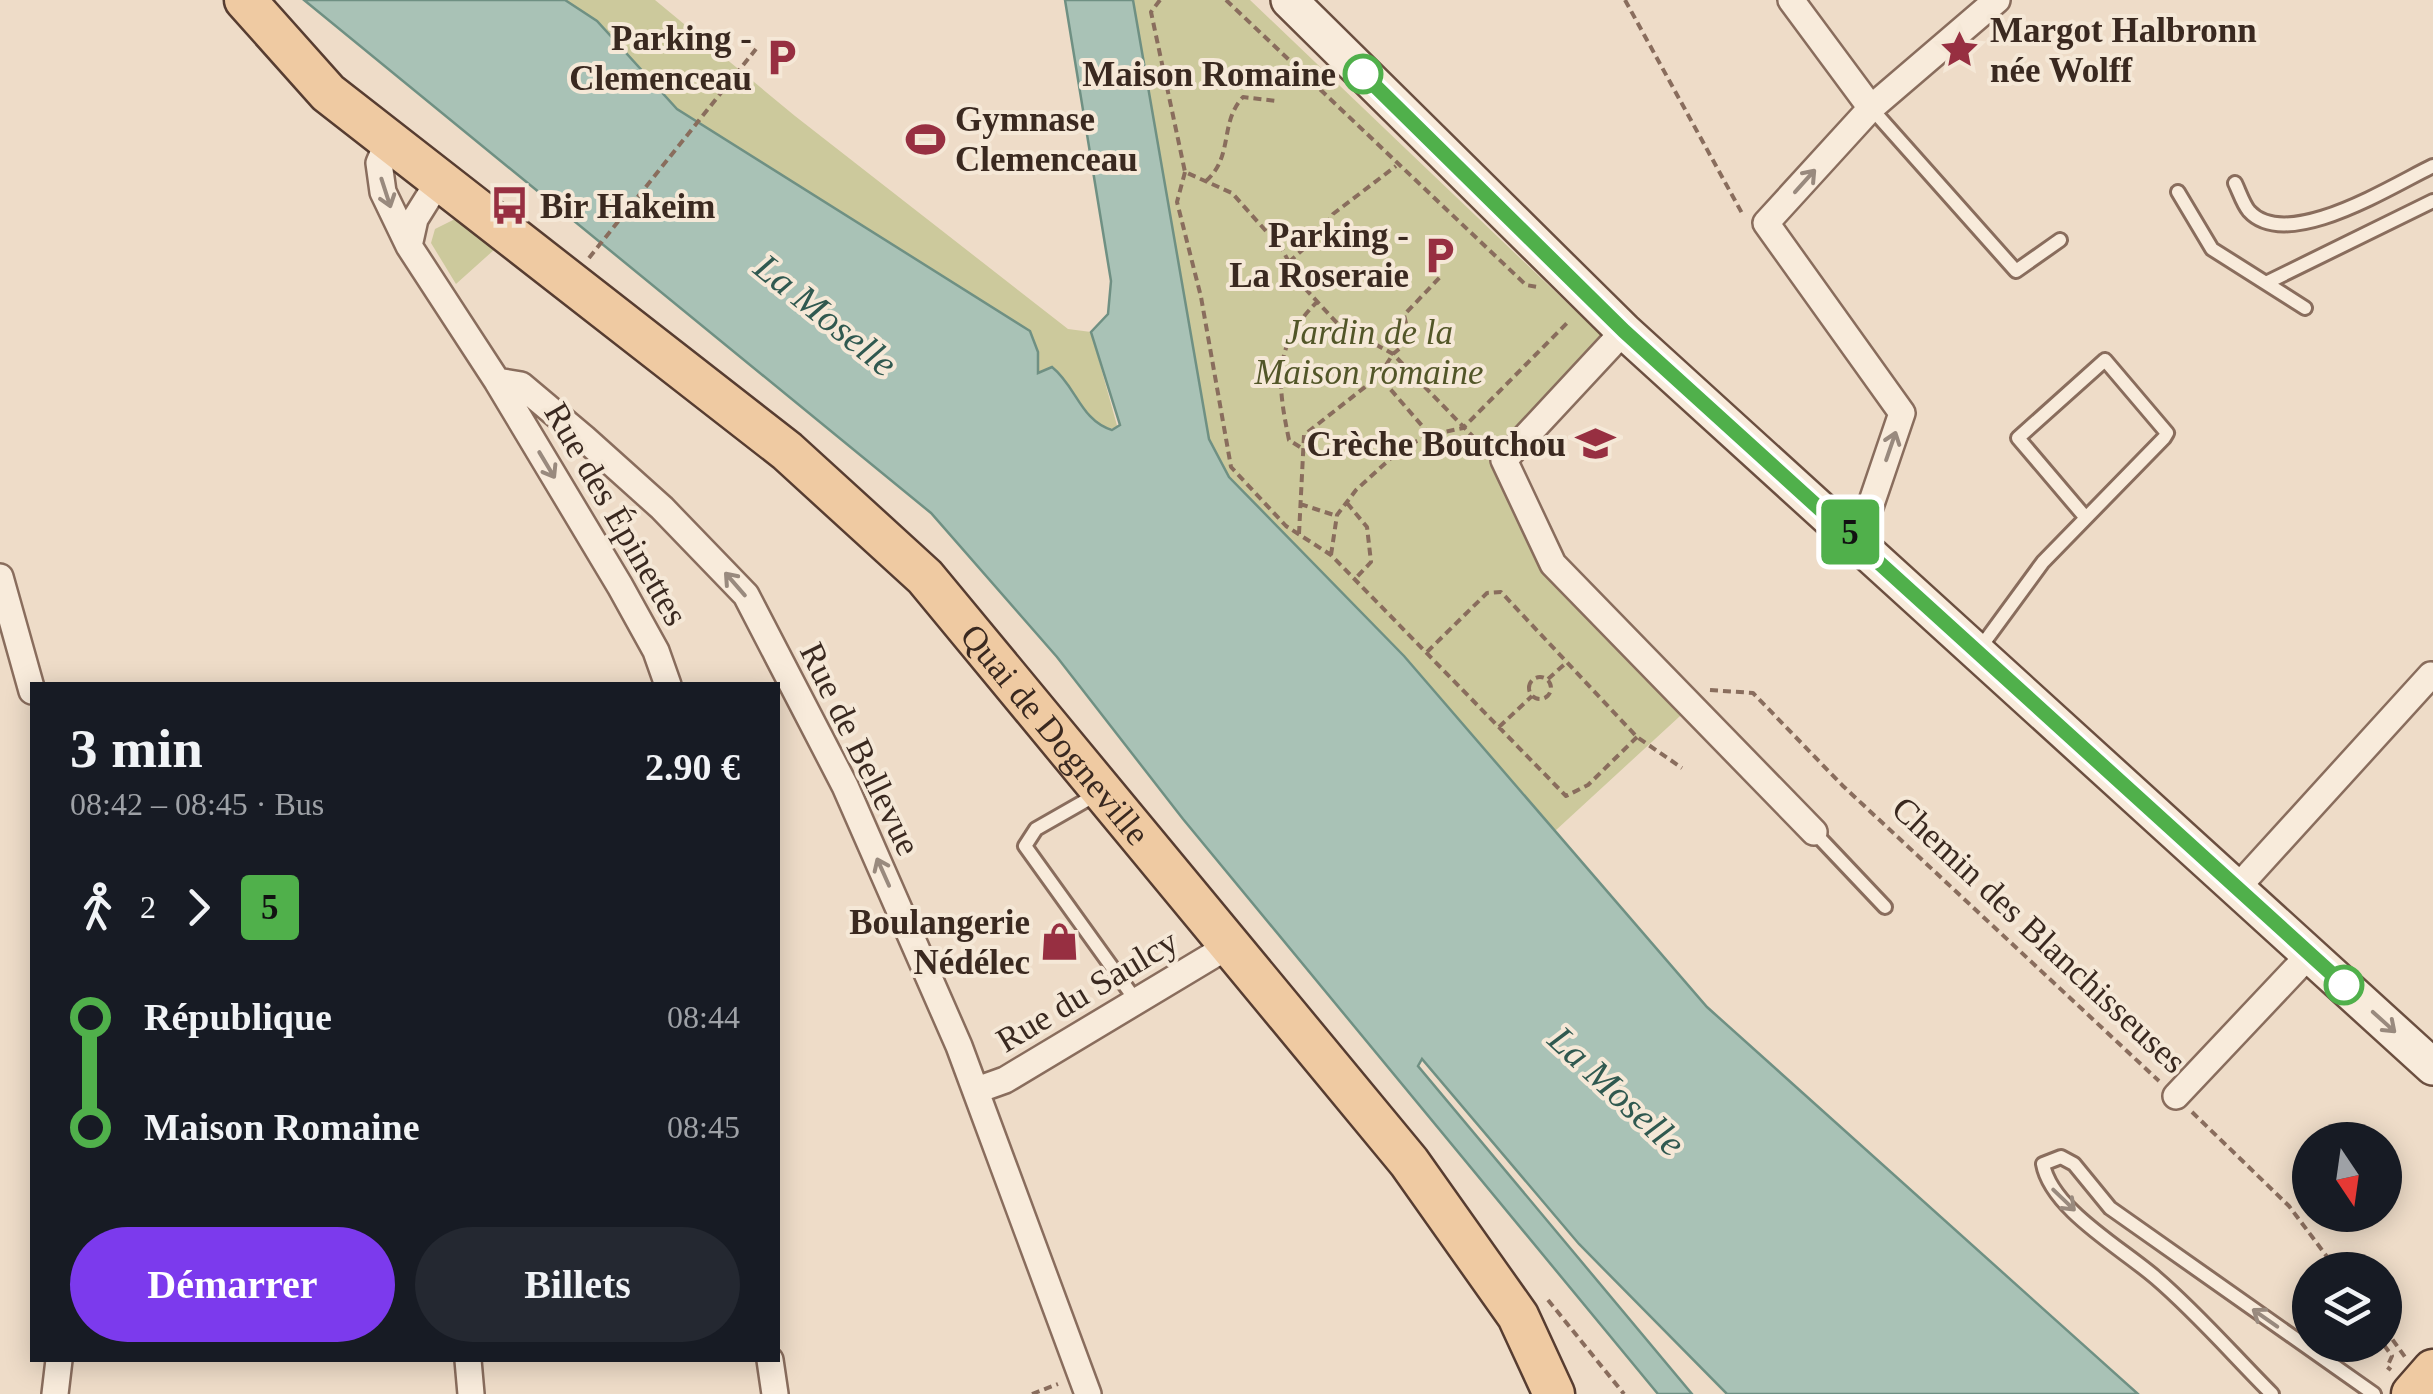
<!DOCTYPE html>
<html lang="fr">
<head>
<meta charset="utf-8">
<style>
  body { margin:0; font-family:"Times New Roman",serif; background:#242831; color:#f1f3f6; height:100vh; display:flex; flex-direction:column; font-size:38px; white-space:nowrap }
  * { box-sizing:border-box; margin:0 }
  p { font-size:32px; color:#9ea1a6 }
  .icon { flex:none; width:55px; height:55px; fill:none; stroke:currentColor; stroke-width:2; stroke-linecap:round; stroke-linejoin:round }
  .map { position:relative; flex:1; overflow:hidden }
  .side { position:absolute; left:30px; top:682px; width:750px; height:680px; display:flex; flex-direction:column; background:#171b24; border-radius:0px; box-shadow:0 5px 25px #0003 }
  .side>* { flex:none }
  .badge { padding:0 20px; border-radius:8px; font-size:35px; line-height:65px }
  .needle { width:65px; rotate:167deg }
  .controls { position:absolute; left:2292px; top:1122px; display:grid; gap:20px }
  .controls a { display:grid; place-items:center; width:110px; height:110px; border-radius:50%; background:#171b24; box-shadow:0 5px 25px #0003; font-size:50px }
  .map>.badge { position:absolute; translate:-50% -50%; box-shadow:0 0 0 5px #fff }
  .legs { display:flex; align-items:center; gap:15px; height:110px; padding:0 40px; font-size:32px }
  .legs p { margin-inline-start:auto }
  .headline { display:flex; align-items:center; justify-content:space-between; height:170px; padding:0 40px }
  h1 { font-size:55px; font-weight:600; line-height:75px }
  .action { display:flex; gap:20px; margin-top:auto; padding:20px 40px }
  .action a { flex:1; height:115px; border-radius:60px; background:#7c3aed; color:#fff; font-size:40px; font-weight:600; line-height:115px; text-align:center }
  .action a+a { background:#242831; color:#f1f3f6 }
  ul { padding:0 40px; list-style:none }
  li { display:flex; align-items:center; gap:35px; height:110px; font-size:38px }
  li i { display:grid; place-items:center; width:15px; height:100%; margin:0 12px; background:currentColor }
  li i::after { content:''; width:25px; height:25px; margin:-12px; border:8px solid; border-radius:50%; background:#171b24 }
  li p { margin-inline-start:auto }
  li:first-child i { background:linear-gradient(#0000 50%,currentColor 0) }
  li:last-child i { background:linear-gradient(currentColor 50%,#0000 0) }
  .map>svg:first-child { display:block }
  .green { fill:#ccc99c }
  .water { fill:#a9c2b6; stroke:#6f9083; stroke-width:2.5 }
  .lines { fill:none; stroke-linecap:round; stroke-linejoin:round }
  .lane-casing { stroke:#896d5d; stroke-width:18 }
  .street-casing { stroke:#896d5d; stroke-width:30 }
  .secondary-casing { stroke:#6b4f40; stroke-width:40 }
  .primary-casing { stroke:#573d31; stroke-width:45 }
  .path { stroke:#896d5d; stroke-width:4; stroke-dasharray:8 5; stroke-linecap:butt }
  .lane { stroke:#f8ebdb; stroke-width:12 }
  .street { stroke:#f8ebdb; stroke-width:25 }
  .secondary { stroke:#f8ebdb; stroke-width:35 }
  .primary { stroke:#efcaa2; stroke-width:40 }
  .oneway { stroke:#998a7e }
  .line-1-casing { stroke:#fff; stroke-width:22 }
  .line-1 { stroke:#50b04b; stroke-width:15 }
  .stop-1-dot { fill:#fff; stroke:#50b04b; stroke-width:5 }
  .labels { text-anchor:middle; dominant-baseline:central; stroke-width:8; stroke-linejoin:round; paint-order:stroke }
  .poi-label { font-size:35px; font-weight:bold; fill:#3a2920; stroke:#f5e8d7; text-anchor:end }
  .stop-label { font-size:35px; font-weight:bold; fill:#3a2920; stroke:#f5e8d7; text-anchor:end }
  .park-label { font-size:35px; font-style:italic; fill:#525628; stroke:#f5e8d7 }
  .street-label { font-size:35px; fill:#3a2920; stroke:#f5e8d7 }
  .water-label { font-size:38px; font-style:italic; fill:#305950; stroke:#f5e8d7 }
</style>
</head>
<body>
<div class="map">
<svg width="2433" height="1394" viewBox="0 0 2433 1394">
  <rect width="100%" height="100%" fill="#eedcc8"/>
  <path class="green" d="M565,0H655L795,116L1068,329L1091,332L1118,429L1098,426L1052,367L1038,373L1030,331L677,109L597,21Z
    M1133,0H1250L1611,345L1504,460L1553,564L1692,705L1555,831L1404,656L1229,477L1209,439Z
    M457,218L495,249L456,284L431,243L435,229Z"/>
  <path class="water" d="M304,0H565L597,21L677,109L1030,331L1038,352V373L1052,367C1076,386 1081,421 1112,430L1120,425L1091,332L1108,314L1111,281L1065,0H1133L1209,439L1229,477L1404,656L1707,1007L2138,1394H1727L1579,1244L1422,1059L1418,1066L1692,1394H1658L1183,819L1057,657L931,513Z"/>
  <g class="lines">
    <defs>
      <path id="lane" d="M1871,108L2016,271L2060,240
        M2235,183C2239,191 2243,204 2249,211C2287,253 2393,185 2433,166
        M2178,192L2212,249L2305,308
        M2266,283L2433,201
        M1980,648L2043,562L2164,438L2167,433L2105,360L2018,438L2086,518
        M1099,793L1036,829L1025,846L1137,1002
        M1814,832L1885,907
        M2272,1394C2234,1356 2197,1313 2156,1278C2123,1249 2051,1209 2043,1164L2061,1157L2074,1164L2110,1208L2374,1394"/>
      <path id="street" d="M1791,0L1871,108L1766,223L1902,413L1868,513L1850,532
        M1871,108L1997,0
        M389,139L379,163L383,192L409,246L497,381L620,586L656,651L668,685
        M409,246L415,219L440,179
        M1624,331L1504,460L1553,564L1814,832
        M497,381L521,385L584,438L662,508L746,595L845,786L959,1046L1088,1394
        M0,577L32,691
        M2237,888L2431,675
        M977,1090L1005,1080L1230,945
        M2176,1096L2310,954
        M468,1360L471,1394
        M770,1360L775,1394
        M55,1394L59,1360"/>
      <path id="secondary" d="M1289,0L1624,331L2433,1067"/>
      <g id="primary">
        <path id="s1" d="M245,0L328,93L787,451L925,577L1409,1162L1518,1316L1554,1394"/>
        <path d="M2412,1394L2433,1370"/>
      </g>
    </defs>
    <use href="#lane" class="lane-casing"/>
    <use href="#street" class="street-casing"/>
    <use href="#secondary" class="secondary-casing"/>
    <use href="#primary" class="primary-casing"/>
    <path class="path" d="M1160,0L1151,12L1185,172L1232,193L1282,249L1300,283L1337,323L1393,354L1482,446
      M1226,0L1526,285L1537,287
      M1625,0L1743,215
      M1185,172L1177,202L1201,297L1231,467L1286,526L1331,555L1566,796L1588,785L1637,737
      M1206,181C1234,156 1219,123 1243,97L1277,101
      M589,258L756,49
      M1289,262L1319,235L1333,214L1396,166
      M1430,435L1379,376L1393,354L1410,340L1404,315L1442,275
      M1300,447L1289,440C1277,382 1273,345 1317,302
      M1347,503L1367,527L1371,562L1355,579
      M1300,504L1337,516
      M1299,534L1304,435L1379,376
      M1331,555L1337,515L1356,490L1402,448L1430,435L1463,428L1570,320
      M1427,652L1487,593L1501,592L1637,737L1682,768
      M1529 688a11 11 0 1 1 22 0a11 11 0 1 1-22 0Z
      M1548,679L1566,663
      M1710,690L1753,693L1843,786L2159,1081
      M1499,727L1532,696
      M2192,1112L2289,1206L2337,1270
      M1548,1300L1624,1394
      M2385,1329L2405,1357
      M2384,1345L2392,1356L2387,1367L2391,1370
      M1032,1394L1058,1384"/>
    <use href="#lane" class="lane"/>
    <use href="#street" class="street"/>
    <use href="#secondary" class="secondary"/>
    <use href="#primary" class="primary"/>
  </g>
  <defs><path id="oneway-shaft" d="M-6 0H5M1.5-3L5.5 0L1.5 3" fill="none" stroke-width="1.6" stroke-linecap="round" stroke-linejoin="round" transform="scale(2.5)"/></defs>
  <g class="oneway">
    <use href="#oneway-shaft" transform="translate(1805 181) rotate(-48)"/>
    <use href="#oneway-shaft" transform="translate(386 193) rotate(72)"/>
    <use href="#oneway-shaft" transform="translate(1891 446) rotate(-71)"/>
    <use href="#oneway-shaft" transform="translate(547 465) rotate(59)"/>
    <use href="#oneway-shaft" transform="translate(735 584) rotate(-131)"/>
    <use href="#oneway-shaft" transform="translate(883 872) rotate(-114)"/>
    <use href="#oneway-shaft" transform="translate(2384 1022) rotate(42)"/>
    <use href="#oneway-shaft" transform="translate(2064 1200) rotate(44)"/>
    <use href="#oneway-shaft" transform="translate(2265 1318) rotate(-145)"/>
  </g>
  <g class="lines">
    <defs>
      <path id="line-1" d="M1363,74L1624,331L2344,985"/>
    </defs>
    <use href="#line-1" class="line-1-casing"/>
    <use href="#line-1" class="line-1"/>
  </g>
  <defs>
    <symbol id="sight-bare" viewBox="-9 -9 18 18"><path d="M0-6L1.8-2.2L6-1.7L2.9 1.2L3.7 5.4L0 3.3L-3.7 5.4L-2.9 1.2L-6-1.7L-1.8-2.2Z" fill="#972f41" stroke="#f5e8d7" stroke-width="2.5" paint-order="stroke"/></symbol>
    <symbol id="parking-bare" viewBox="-9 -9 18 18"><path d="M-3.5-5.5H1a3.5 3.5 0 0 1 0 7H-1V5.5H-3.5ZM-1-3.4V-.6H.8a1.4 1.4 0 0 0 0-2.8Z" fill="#972f41" stroke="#f5e8d7" stroke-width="2.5" paint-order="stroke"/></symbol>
    <symbol id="stadium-bare" viewBox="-9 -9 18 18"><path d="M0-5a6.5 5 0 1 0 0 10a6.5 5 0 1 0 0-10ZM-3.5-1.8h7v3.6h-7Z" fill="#972f41" stroke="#f5e8d7" stroke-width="2.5" paint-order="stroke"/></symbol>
    <symbol id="bus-bare" viewBox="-9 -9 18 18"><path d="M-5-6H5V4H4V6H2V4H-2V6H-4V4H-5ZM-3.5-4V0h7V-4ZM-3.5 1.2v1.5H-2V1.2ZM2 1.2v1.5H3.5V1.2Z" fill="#972f41" stroke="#f5e8d7" stroke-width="2.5" paint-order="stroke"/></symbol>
    <symbol id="school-bare" viewBox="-9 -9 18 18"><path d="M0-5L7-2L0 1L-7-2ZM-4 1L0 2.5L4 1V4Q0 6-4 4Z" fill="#972f41" stroke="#f5e8d7" stroke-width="2.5" paint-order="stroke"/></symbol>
    <symbol id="shop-bare" viewBox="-9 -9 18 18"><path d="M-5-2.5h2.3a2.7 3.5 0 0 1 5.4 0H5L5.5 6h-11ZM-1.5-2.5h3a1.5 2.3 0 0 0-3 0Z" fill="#972f41" stroke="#f5e8d7" stroke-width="2.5" paint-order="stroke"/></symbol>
  </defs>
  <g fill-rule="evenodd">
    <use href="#sight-bare" x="1932" y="22" width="55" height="55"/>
    <use href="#parking-bare" x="754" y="30" width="55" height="55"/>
    <use href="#stadium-bare" x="898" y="112" width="55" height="55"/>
    <use href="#bus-bare" x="482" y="178" width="55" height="55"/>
    <use href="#parking-bare" x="1412" y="228" width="55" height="55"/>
    <use href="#school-bare" x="1568" y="416" width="55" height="55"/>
    <use href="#shop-bare" x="1032" y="914" width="55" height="55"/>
  </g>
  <g class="stop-1-dot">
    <circle cx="1363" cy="74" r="18"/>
    <circle cx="2344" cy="985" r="18"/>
  </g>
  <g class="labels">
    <g class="poi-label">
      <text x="1990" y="30" text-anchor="start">Margot Halbronn<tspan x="1990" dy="40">née Wolff</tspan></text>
      <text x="752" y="38">Parking -<tspan x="752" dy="40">Clemenceau</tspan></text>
      <text x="955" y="119" text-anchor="start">Gymnase<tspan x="955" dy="40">Clemenceau</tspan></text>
      <text x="540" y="206" text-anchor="start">Bir Hakeim</text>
      <text x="1409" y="235">Parking -<tspan x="1409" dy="40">La Roseraie</tspan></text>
      <text x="1566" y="444">Crèche Boutchou</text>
      <text x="1030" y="922">Boulangerie<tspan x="1030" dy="40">Nédélec</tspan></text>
    </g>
    <g class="stop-label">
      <text x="1336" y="74">Maison Romaine</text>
    </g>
    <g class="park-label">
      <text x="1369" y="332">Jardin de la<tspan x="1369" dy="40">Maison romaine</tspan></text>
    </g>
    <g class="street-label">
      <text transform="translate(616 514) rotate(60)">Rue des Épinettes</text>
      <text stroke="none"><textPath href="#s1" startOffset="1098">Quai de Dogneville</textPath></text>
      <text transform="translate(860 749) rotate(64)">Rue de Bellevue</text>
      <text transform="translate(2039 935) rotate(43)">Chemin des Blanchisseuses</text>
      <text transform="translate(1087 991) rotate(-31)">Rue du Saulcy</text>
    </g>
    <g class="water-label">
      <text transform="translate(826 315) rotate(39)">La Moselle</text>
      <text transform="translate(1617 1091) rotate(43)">La Moselle</text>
    </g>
  </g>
</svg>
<div class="controls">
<a><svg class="needle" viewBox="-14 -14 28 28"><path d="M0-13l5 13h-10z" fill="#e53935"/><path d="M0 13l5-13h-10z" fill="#9ea1a6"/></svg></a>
<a><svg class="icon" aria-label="layers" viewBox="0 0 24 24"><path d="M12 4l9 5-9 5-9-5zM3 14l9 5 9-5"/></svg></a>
</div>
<b class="badge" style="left:1850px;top:532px;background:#50b04b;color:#111">5</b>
<section class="side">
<div class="headline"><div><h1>3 min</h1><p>08:42 – 08:45 · Bus</p></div><b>2.90 €</b></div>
<div class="legs"><svg class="icon" aria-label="walk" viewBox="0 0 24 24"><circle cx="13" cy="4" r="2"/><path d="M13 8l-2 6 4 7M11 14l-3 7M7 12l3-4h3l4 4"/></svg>2<svg class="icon" aria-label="forward" viewBox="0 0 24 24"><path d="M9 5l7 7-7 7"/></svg><b class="badge" style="background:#50b04b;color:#111">5</b></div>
<ul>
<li><i style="color:#50b04b"></i><b>République</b><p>08:44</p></li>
<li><i style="color:#50b04b"></i><b>Maison Romaine</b><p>08:45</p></li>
</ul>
<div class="action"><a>Démarrer</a><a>Billets</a></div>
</section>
</div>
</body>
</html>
